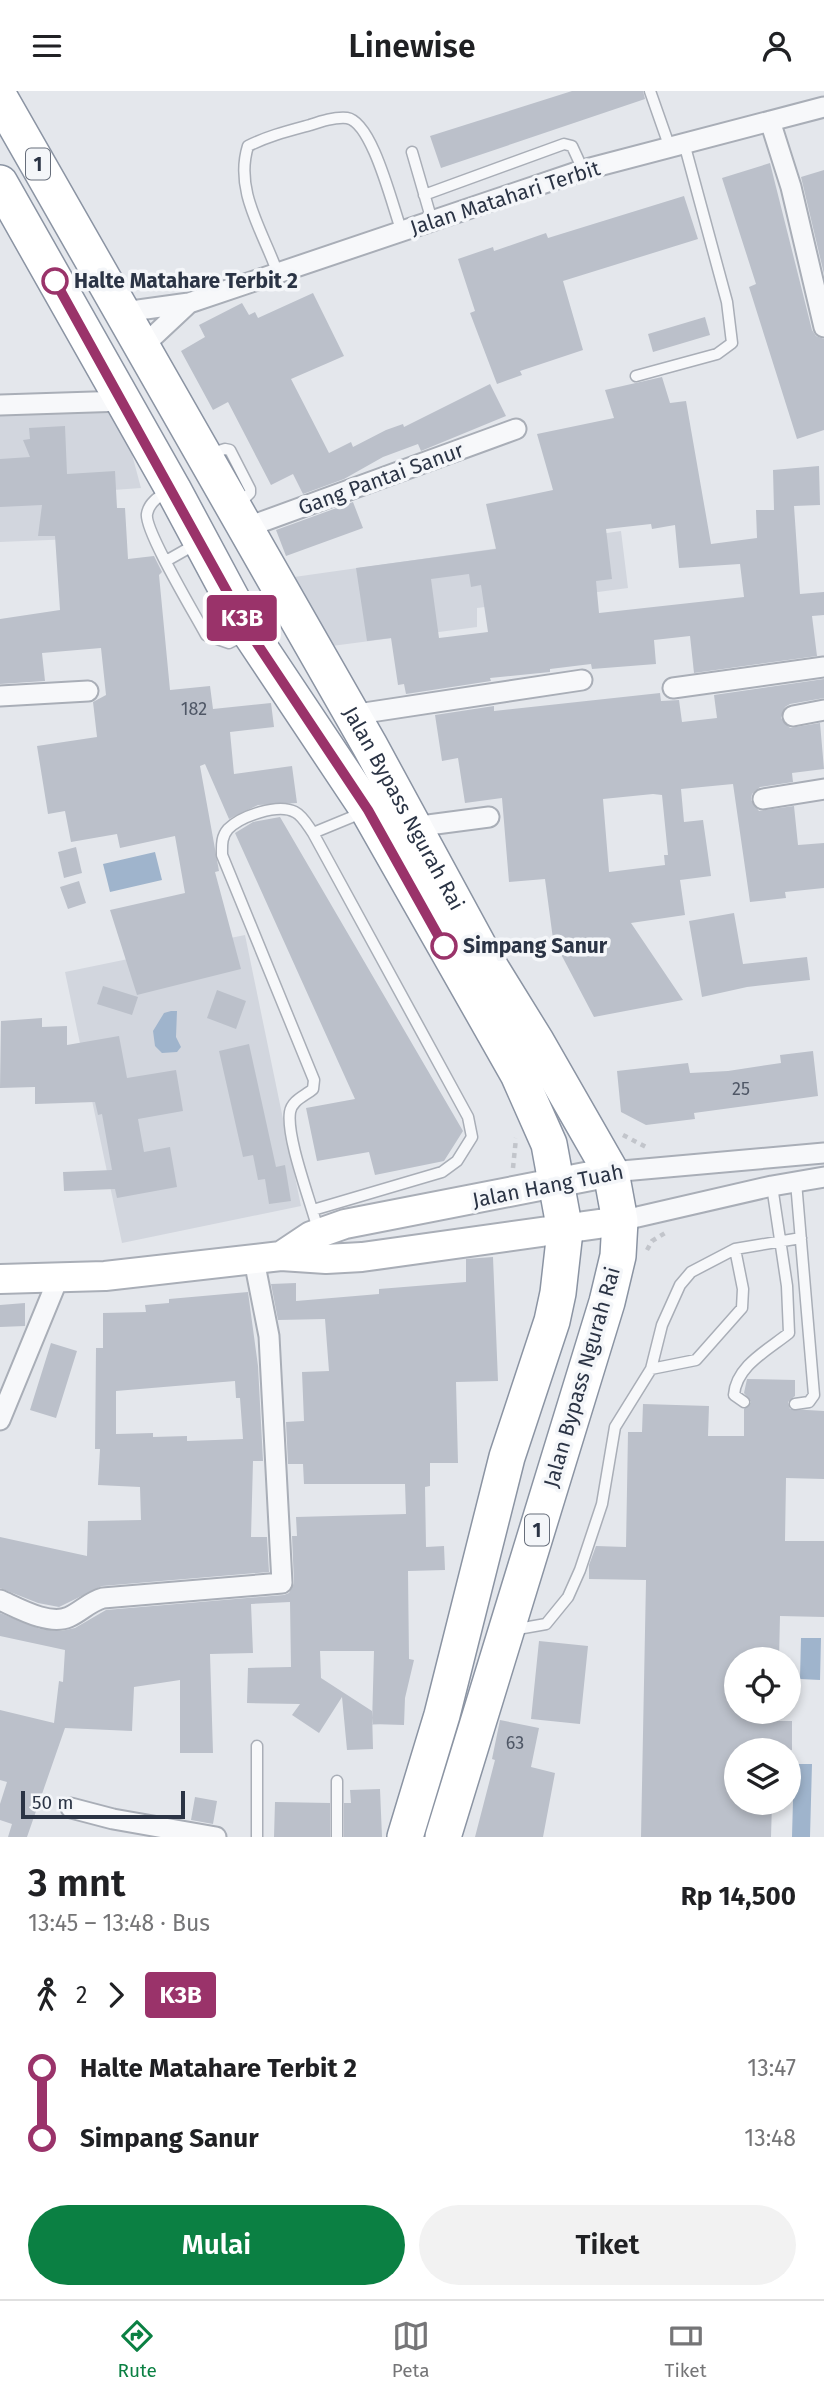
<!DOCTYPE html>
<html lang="id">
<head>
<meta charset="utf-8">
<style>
  body { margin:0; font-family:"Fira Sans",sans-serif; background:#f2f2f2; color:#202124; height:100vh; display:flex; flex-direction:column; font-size:26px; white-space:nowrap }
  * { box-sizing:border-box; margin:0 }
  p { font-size:23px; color:#757577 }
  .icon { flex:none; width:38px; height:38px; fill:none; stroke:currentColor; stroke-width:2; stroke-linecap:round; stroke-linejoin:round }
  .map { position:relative; height:1746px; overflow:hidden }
  .panel { display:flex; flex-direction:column; background:#fff; flex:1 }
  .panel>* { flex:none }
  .badge { padding:0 14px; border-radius:5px; font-size:24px; line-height:46px }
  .fabs { position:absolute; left:724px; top:1556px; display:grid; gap:14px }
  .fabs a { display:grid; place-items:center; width:77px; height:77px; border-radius:50%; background:#fff; box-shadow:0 4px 10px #0003; font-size:35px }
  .scale { position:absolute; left:21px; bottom:18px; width:164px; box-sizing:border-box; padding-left:7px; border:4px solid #2b3445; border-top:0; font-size:19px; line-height:24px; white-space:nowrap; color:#2b3445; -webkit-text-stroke:5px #f4f6f9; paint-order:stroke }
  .map>.badge { position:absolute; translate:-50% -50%; box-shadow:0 0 0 4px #fff }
  .legs { display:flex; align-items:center; gap:10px; height:77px; padding:0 28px; font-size:23px }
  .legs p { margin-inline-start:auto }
  .overview { display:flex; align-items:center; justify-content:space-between; height:119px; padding:0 28px }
  h1 { font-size:38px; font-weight:600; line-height:52px }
  .action { display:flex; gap:14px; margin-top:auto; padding:14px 28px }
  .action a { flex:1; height:80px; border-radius:42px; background:#0b8043; color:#fff; font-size:28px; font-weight:600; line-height:80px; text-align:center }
  .action a+a { background:#f2f2f2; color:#202124 }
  ul { padding:0 28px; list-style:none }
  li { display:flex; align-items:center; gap:24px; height:70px; font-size:26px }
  li i { display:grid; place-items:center; width:10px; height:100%; margin:0 9px; background:currentColor }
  li i::after { content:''; width:18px; height:18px; margin:-9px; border:5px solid; border-radius:50%; background:#fff }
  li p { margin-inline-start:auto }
  li:first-child i { background:linear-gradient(#0000 50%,currentColor 0) }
  li:last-child i { background:linear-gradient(currentColor 50%,#0000 0) }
  header { display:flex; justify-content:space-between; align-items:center; height:91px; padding:0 28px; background:#fff; font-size:32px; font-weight:600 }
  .tabs { display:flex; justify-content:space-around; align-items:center; height:98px; border-top:2px solid #e0e0e0; background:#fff; font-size:19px; color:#757577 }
  .tabs a { display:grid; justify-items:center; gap:4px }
  .tabs .current { color:#0b8043 }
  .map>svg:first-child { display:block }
  .built { fill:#d2d6de }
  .water { fill:#9fb4cc }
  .building { fill:#bbc0ca; fill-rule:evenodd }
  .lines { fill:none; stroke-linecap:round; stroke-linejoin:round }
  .lane-casing { stroke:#a9aeb7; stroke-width:13 }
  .street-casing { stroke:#a9aeb7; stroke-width:23 }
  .secondary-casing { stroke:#a9aeb7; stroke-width:32 }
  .highway-casing { stroke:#8b94a3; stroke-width:38 }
  .path { stroke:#c2c5cb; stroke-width:4.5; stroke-dasharray:5 5; stroke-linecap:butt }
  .lane { stroke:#f7f8fa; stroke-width:10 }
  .street { stroke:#f7f8fa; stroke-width:19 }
  .secondary { stroke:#fff; stroke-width:28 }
  .highway { stroke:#fff; stroke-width:35 }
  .line-1-casing { stroke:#fff; stroke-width:16 }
  .line-1 { stroke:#9a336a; stroke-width:10 }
  .stop-1-dot { fill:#fff; stroke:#9a336a; stroke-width:3.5 }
  .labels { text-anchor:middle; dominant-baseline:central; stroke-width:7; stroke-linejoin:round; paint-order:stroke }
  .number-label { font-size:18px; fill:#4f5766 }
  .shield { fill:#f4f6f9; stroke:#676e7b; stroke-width:2 }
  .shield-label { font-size:19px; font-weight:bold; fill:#2b3445 }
  .street-label { font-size:21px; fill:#2b3445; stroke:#f4f6f9 }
  .stop-label { font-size:21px; font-weight:bold; fill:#2b3445; stroke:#f4f6f9; text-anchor:start }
</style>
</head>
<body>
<header><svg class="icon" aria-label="menu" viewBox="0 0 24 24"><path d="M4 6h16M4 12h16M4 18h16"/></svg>Linewise<svg class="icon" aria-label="person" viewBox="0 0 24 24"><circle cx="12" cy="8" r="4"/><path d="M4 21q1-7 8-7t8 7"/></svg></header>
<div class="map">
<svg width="824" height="1746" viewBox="0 0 824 1746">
  <rect width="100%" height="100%" fill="#e4e7ec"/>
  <path class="built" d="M118,311L141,397L71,402L73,448L0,451V318Z
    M621,440L628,497L477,517V536L324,556L287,487Z
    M245,844L301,1115L122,1152L65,881Z"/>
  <path class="water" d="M155,761L162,789L110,801L103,773Z
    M171,920H177L176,946L181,956L177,961L162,962L155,955L153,940L164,922Z
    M801,1547H821L820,1589L800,1588Z
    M794,1673H812L810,1746H792Z"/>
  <path class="building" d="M572,0H643L645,8L441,77L430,45Z
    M770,72L812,239L816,245L824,248V339L797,348L749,196L756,193L722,87Z
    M824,79V183L801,86Z
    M684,105L698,148L563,190L583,259L520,280L522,284L497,293L470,222L475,220L458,168L493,156L494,160L546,142L548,147Z
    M313,202L344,265L291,288L329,362L351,351L353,356L386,339L403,333L404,336L490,293L506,325L421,360L418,353L383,366L344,388L303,403L293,383L271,394L228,311L213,319L181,260L205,246L199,234L242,212L249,224L255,221L258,227Z
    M705,226L710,244L653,261L648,243Z
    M662,286L670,312L686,310L711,453L757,447L756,419H774L773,379L819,375L820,414L794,415L800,503L824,501V524L812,525L817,565L694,582L690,545L654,549L656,573L592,578L591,573L550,578V581L490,587L491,590L406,603L404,593L398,594L391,547L367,550L356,477L496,458L486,413L553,399L537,343L614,327L605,299ZM651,433L652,438L675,434L679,477L740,473L744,506L599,522L596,490L612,488L606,438ZM469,483L471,496L481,494L488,541L439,547L431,488Z
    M65,335L67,383L115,380L117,417H125L128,468L154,465L162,481L159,484L170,599L210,595L213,618L271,612L274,636L230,641L234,683L292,675L297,712L258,714L229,728L205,673L200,675L219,780L215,781L241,878L137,904L110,819L185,802L175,745L120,757L117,743L71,751L65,720L48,723L37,655L97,646L93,611L106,604L101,557L42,562L45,590L0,593V528L60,519L55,445H38L42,414L0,416V368L30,366L23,349L30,348L29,337Z
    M353,411L363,437L286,465L276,439Z
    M824,588V607L790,613L785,616L781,627L790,637L820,632L824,678L792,682L793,691L760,696L752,703L751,709L759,720L794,715L798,754L824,752V797L785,801L786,807L750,811L733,693L681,698L684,731L703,729L711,785L680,789L685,824L631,832L683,909L594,926L553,848L545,788L509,791L502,707L465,712L458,667L442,670L435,624L494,615V620L660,602L661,610L679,609L682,631L717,627L714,604ZM653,703L662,704L668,764H664L665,774L609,781L603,708Z
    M280,726L463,1040L444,1070L375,1084L369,1061L317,1070L306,1017L355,1008L235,742L253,731Z
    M76,756L82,782L64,787L58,761Z
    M79,790L86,812L68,818L60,796Z
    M734,822L743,873L807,866L810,889L747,896L702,906L689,830Z
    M103,895L138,906L132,924L97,913Z
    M217,899L246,910L236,938L207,927Z
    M42,927V936L67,935V954L119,945L127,987L176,979L183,1020L138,1028L144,1061L170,1056L177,1096L117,1107L115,1098L64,1100L63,1081L112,1079L102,1023L98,1024L95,1011L35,1013V996L0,997L1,930Z
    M249,953L276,1076L285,1074L291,1110L269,1113L265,1088L258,1089L253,1064L243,1066L219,960Z
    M813,960L818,1005L694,1022L695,1028L646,1034L621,1021L617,980L688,972L690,982L728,980L781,972L780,964Z
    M493,1166L498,1290L456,1291L458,1372H430V1395L425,1396L426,1456L444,1455L445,1479L408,1480L409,1568L414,1569L405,1607L404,1634L372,1633L374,1560H320L321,1587L372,1620L373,1658L347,1659L342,1606L319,1642L292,1624L300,1613L247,1612L248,1577L291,1576L290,1511L251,1513L253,1562L210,1563L213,1662H180V1589L134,1596L132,1640L65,1637L27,1746H8L12,1733L0,1729V1713L7,1691L0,1689V1619L54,1632L59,1590L63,1591L65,1559L0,1545V1522L40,1538L61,1540L75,1537L106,1519L284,1504L289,1502L294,1492L292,1445H297L296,1426L406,1423L405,1393H304L303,1373H288L286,1331L304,1330L302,1281L329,1280L325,1228L278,1229L271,1193L296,1192V1210L379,1203V1198L466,1191V1168Z
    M248,1201L258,1275L263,1370H253L251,1446H267L269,1481L102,1495L59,1516L38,1512L0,1497V1446L87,1465L88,1430L141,1429L140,1396L98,1394L100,1358H95L96,1257H103V1222L146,1221L145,1214L169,1212V1208ZM235,1290L236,1307H240L243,1348L187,1350V1345L153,1346V1342L116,1343V1300Z
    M25,1212V1235L0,1236V1214Z
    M51,1252L77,1260L56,1327L30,1319Z
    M747,1288L795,1289V1305L788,1311L790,1318L824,1320V1388L786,1387L785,1450H824V1526L780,1525L779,1568H737V1620H779L778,1630H792V1659H737V1712H772L771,1746H641L646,1489L589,1488V1474L596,1455L626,1456L628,1341H642L643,1313L709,1315L708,1345H744V1318L751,1311L744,1302Z
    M539,1550L588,1555L580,1633L531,1628Z
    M500,1629L539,1637L531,1676L555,1682L543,1746H475L495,1669L492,1668Z
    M380,1698L382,1746H344V1712H351L350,1699Z
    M195,1706L217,1710L213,1733L191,1729Z
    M275,1711L330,1712V1746H274Z"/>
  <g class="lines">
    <defs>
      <path id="lane" d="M650,0L670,57
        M412,61L432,130
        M424,104L564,53L572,55L583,79
        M278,183C263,140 234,100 248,55C268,45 288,40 310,34C322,30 334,26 347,27C373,31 393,118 402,141
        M636,285L717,263L732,252L727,211L684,52
        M209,363L225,358L230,359L250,398V402L238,414
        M168,401C159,405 149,411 147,423C144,439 196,525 206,544L229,552L243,545
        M166,470L196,453
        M313,742L364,721
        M313,1119L442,1081L457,1070L472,1046L468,1026L313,742C308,735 303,725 295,721C278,712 241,725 228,738C221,746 222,755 222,764L314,989L313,998C305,1005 292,1009 290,1021C286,1047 311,1111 318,1139
        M651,1278L696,1269L742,1217L743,1198L735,1158
        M744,1311L734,1304C736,1275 768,1259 789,1242L787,1195L772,1095
        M795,1313L809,1311L814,1304L796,1091
        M512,1539L546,1533L568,1506L580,1479L602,1413L615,1336L651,1278L662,1234L680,1194L691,1181L735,1158L801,1147
        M257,1655V1746
        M337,1690V1746"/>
      <path id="street" d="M770,30L791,96L824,236
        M124,221L189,212L583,79L824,16
        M143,255L189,212
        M0,314L124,310
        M245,437L516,338
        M673,597L824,576
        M0,605L88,600
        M351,624L582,589
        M793,625L824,619
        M763,708L824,698
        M413,736L489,726
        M611,1081L824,1062
        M620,1130L772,1095L824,1086
        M0,1329L58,1188
        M0,1509C18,1517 49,1535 69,1526C82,1520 89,1511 103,1507L282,1492L269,1245L254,1169
        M71,1717L113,1728L216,1746"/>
      <path id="secondary" d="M281,1165L311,1145L345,1133L611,1081
        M0,1188L105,1185L281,1165L326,1168L362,1166L620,1130"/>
      <g id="highway">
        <path id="s1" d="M0,7L370,655L489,874L536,950L611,1081L620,1130L618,1165L607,1211L443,1746"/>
        <path d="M0,92L173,398L250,542L368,719L518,983L549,1053L565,1140L558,1202L552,1230L507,1366L442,1624L405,1746"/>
      </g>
    </defs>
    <use href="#lane" class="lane-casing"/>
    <use href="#street" class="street-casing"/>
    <use href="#secondary" class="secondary-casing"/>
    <use href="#highway" class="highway-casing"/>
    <path class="path" d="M623,1044L646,1056
      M513,1077L516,1047
      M647,1159L652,1150L665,1142"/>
    <use href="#lane" class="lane"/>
    <use href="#street" class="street"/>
    <use href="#secondary" class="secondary"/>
    <use href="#highway" class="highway"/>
  </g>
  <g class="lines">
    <defs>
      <path id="line-1" d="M55,190L250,542L368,719L444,855"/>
    </defs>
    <use href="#line-1" class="line-1-casing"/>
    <use href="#line-1" class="line-1"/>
  </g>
  <g class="stop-1-dot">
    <circle cx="55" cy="190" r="12"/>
    <circle cx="444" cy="855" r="12"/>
  </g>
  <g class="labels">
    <g class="number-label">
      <text x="194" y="618">182</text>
      <text x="741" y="998">25</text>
      <text x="515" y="1652">63</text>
    </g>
    <g class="shield">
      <rect x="26" y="57.5" width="24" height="31" rx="5"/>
      <rect x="525" y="1423.5" width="24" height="31" rx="5"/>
    </g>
    <g class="shield-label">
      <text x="38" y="73">1</text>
      <text x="537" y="1439">1</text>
    </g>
    <g class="street-label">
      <text transform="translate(505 107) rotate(-18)">Jalan Matahari Terbit</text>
      <text transform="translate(381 388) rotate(-20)">Gang Pantai Sanur</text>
      <text stroke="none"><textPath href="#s1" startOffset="817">Jalan Bypass Ngurah Rai</textPath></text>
      <text transform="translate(548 1095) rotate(-11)">Jalan Hang Tuah</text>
      <text transform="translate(582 1286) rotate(-74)">Jalan Bypass Ngurah Rai</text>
    </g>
    <g class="stop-label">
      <text x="74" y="190">Halte Matahare Terbit 2</text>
      <text x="463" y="855">Simpang Sanur</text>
    </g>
  </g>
</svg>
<div class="fabs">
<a><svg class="icon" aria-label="locate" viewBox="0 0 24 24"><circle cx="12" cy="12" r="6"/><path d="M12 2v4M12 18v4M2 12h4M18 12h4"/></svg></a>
<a><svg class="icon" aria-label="layers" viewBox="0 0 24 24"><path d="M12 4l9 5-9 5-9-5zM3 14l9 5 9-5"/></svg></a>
</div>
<div class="scale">50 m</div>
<b class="badge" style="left:242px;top:527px;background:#9a336a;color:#fff">K3B</b>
</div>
<section class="panel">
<div class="overview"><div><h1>3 mnt</h1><p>13:45 – 13:48 · Bus</p></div><b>Rp 14,500</b></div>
<div class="legs"><svg class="icon" aria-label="walk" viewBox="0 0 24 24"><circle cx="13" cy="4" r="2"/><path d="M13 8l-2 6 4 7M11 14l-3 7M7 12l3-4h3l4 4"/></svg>2<svg class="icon" aria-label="forward" viewBox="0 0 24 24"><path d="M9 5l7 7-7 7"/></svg><b class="badge" style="background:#9a336a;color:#fff">K3B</b></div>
<ul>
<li><i style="color:#9a336a"></i><b>Halte Matahare Terbit 2</b><p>13:47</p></li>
<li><i style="color:#9a336a"></i><b>Simpang Sanur</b><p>13:48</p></li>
</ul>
<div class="action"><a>Mulai</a><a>Tiket</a></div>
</section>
<nav class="tabs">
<a class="current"><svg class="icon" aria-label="directions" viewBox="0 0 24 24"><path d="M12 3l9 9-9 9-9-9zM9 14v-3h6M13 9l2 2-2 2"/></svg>Rute</a>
<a><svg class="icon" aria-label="map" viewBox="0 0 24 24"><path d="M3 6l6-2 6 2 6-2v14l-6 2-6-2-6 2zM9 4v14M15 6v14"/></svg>Peta</a>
<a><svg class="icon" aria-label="tickets" viewBox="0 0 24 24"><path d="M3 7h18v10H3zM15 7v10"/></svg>Tiket</a>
</nav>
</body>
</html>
